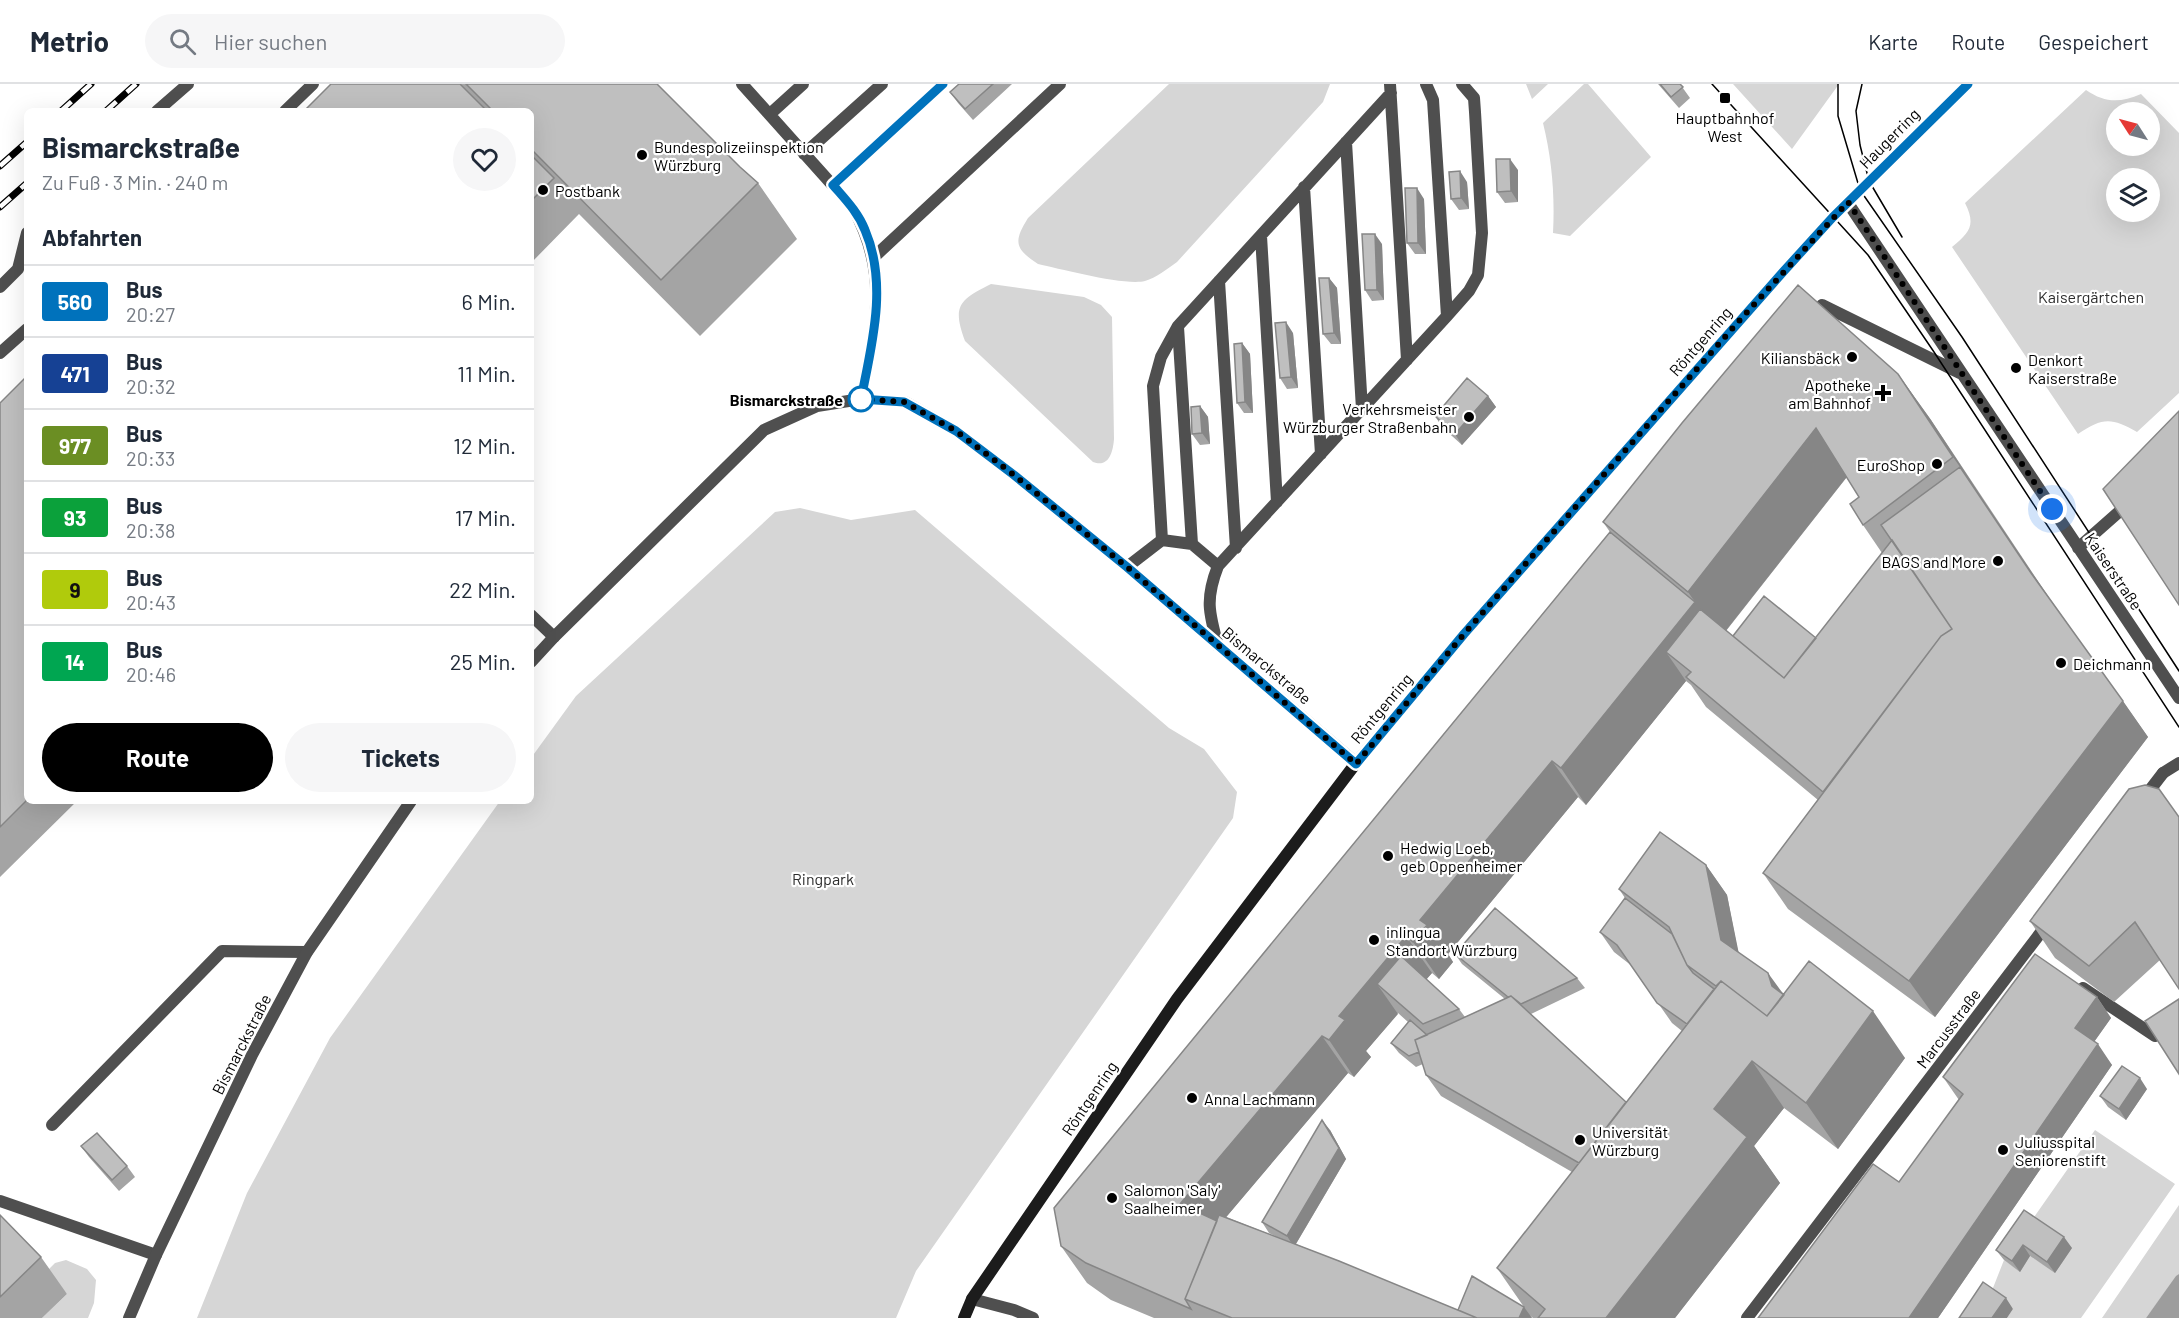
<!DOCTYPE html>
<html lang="de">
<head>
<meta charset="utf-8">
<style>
  body { margin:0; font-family:Barlow,sans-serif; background:#f6f6f7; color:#1f2937; height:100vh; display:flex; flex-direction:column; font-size:22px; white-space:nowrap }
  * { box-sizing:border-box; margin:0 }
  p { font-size:20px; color:#747a83 }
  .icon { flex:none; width:33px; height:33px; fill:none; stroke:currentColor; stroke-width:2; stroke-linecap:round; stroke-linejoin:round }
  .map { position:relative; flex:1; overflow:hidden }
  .details { position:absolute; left:24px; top:24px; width:510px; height:696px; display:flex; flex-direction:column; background:#fff; border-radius:9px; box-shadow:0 6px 24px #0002 }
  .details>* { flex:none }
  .badge { padding:0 12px; border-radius:4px; font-size:21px; line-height:39px }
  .needle { width:39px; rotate:306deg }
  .buttons { position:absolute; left:2106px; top:18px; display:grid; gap:12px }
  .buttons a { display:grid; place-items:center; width:54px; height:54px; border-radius:50%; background:#fff; box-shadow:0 6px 24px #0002; font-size:30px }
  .you { position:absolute; width:30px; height:30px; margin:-15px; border:4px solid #fff; border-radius:50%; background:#1a73e8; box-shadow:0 0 0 9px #1a73e833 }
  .map>.badge { position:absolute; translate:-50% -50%; box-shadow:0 0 0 3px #fff }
  h2 { padding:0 18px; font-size:22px; line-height:54px }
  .round { display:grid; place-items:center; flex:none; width:63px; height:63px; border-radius:32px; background:#f6f6f7 }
  .overview { display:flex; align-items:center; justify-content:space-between; height:102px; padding:0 18px }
  h1 { font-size:28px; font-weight:700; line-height:45px }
  .cta { display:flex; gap:12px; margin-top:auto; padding:12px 18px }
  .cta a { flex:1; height:69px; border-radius:36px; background:#000; color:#fff; font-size:24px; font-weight:700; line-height:69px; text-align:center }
  .cta a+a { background:#f6f6f7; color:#1f2937 }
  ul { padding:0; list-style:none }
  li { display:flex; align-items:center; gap:18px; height:72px; padding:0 18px; border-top:2px solid #e0e1e3 }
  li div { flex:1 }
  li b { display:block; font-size:22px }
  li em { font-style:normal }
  li .badge { min-width:66px; font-weight:700; text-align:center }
  header { display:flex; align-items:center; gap:36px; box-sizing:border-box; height:84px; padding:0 30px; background:#fff; border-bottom:2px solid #e0e1e3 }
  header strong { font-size:28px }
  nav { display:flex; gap:33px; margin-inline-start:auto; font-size:21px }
  .search { width:420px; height:54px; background:#f6f6f7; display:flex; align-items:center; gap:15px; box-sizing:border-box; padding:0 21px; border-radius:33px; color:#747a83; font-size:22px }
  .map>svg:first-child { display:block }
  .green { fill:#d6d6d6; fill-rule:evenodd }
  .water { fill:#9d9d9d }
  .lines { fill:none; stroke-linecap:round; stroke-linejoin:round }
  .service { stroke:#4f4f4f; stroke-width:12 }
  .pedestrian { stroke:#4f4f4f; stroke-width:12 }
  .minor { stroke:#4f4f4f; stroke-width:12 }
  .secondary { stroke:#1c1c1c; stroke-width:12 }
  .tram { stroke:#000; stroke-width:1.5 }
  .rail-casing { stroke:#000; stroke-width:7 }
  .rail { stroke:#fff; stroke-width:4.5; stroke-dasharray:14; stroke-linecap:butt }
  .wall { fill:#a4a4a4; fill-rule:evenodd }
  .shaded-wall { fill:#868686 }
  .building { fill:#bfbfbf; stroke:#868686; stroke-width:1.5 }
  .line-casing { stroke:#fff; stroke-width:14 }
  .line { stroke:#0072bc; stroke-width:9 }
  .walk { stroke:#000; stroke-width:6; stroke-dasharray:0 10.8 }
  .poi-dot { fill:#000; stroke:#fff; stroke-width:2 }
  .stop-dot { fill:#fff; stroke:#0072bc; stroke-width:3 }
  .labels { text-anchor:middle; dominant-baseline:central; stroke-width:4.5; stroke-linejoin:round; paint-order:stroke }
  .poi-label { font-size:16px; fill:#000; stroke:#fff; text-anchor:start }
  .street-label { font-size:16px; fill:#000; stroke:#fff }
  .park-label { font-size:16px; fill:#2d2d2d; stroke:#fff }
  .stop-label { font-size:16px; font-weight:bold; fill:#000; stroke:#fff; text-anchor:end }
</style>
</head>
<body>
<header>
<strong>Metrio</strong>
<div class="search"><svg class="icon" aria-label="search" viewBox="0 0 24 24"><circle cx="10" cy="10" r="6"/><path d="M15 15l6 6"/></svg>Hier suchen</div>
<nav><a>Karte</a><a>Route</a><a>Gespeichert</a></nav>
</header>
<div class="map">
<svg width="2179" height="1234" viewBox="0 0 2179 1234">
  <rect width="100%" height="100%" fill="#fff"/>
  <path class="green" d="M1169,0H1330L1323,18L1177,178C1167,185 1156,194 1145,197C1125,202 1061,185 1038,180C1015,165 1013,158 1028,134Z
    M1526,0H1548L1532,15Z
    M1584,0H1588L1651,73L1570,152L1553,149C1555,111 1552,76 1543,39Z
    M1733,0H1839L1792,65Z
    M2086,6C2105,19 2120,19 2141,10L2179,49V309L2137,348C2111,333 2102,334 2078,350L1952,163C1970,148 1976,141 1965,119ZM2116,28H2150V62H2116ZM2116,94H2150V128H2116Z
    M991,200L1084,213L1101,221L1112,233L1114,355C1113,368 1109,384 1093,378L965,257C952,222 959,216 991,200Z
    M800,424L851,436L915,426L1169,644L1204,665L1237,708L1233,734L916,1187L896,1234H197L247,1109L330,954L500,717H531V674L576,612L775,428Z
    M2095,1046L2175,1100L2081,1234H2007L2013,1225L1991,1209L2004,1176L2020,1187L2030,1172L2055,1188L2072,1164L2032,1136Z
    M2179,1121V1190L2146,1234H2102Z
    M66,1176L87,1185L96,1196L94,1219L88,1234H42L67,1210L46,1188L55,1179Z"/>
  <path class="water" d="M2179,1190V1234H2146L2176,1192Z"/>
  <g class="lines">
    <path class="service" d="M742,0L853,124C890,190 875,245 861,315
      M1390,0L1407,276
      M1426,0L1433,16L1447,232
      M157,27L188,0
      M285,27L313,0
      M770,30L803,0
      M1346,58L1362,325
      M804,70L882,0
      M833,101L943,0
      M1304,103L1321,370
      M1261,152L1277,418
      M873,174L1060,0
      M1219,197L1236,464
      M0,203L18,185L27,149
      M1178,243L1192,460
      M0,269L27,245
      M1162,456L1153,302L1161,273L1178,242L1391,9
      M1127,483L1162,456L1192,460L1218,482
      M531,531L554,553
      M1218,562C1209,529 1205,515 1218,482L1447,232L1469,207L1478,191L1482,149L1475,28L1474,14L1462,0
      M2083,904L2155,952
      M52,1041L222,867L307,868
      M0,1117L156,1171"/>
    <path class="pedestrian" d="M1848,119L2179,614
      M1822,221L1960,289
      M2078,464L2129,419
      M2163,689L2179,679"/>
    <path class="minor" d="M531,578L554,553L764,346L817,322L861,315L905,318L956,347L1014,391L1127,483L1356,679
      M2143,715L2163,689
      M972,1215L1014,1226L1033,1234
      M129,1234L156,1171L252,971L307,868L411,717
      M1747,1234L2048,839"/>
    <path class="secondary" d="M964,1234L972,1215L1177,915L1356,679L1464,550L1783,188L1833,133L1968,0"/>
    <path class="tram" d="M1712,0L1868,171L1934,268L2179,643
      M1838,0V32L1860,106L1962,253L2179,587
      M1862,0L1856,27L1860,61L1869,97L1902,153"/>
    <defs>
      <path id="rail" d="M61,27L91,0
        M106,27L136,0
        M0,82L27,58
        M0,123L27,99"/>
    </defs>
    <use href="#rail" class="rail-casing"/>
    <use href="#rail" class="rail"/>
  </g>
  <path class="wall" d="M331,0H657L740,83L758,99L797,155L700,252L579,130L531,179V27H304Z
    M959,0H1012L973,36L958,19L950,8Z
    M1658,0H1680L1690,14L1679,24Z
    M1518,86V118L1505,119L1497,108Z
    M1467,98L1469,125L1459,126L1451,115Z
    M1424,115L1426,170H1415L1407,159Z
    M1382,160L1384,216L1372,217L1365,206Z
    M1329,194L1337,204L1341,260H1331L1323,250Z
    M1293,249L1298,304L1287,305L1280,294Z
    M1242,259L1250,270L1253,329H1244L1237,319Z
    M1898,290L1931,336L2048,512L2148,653L1935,933L1788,825L1763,789L1818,716L1706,623L1691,601L1686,597L1586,721L1578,713L1448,870L1453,878L1439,895L1432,889L1426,895L1459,925L1465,933L1505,915L1462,880L1455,870L1577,894L1585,904L1531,930L1626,1018L1682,947L1672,939L1632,882L1614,868L1600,848L1625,814L1619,805L1706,781L1727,811L1738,868L1784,910L1905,974L1838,1065L1784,1024L1754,1062L1780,1099L1675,1234H1533L1529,1231L1532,1234H1154L1111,1216L1087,1199L1061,1162L1610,448L1603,438ZM1847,393L1859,413L1863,441L1882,469L1816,554L1733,552L1726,547ZM1398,929L1408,938L1391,959L1399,969L1416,983L1423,980L1426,991L1441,1012L1572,1088L1497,1184L1524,1223L1458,1226L1296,1160L1346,1075L1330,1046L1262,1138L1269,1149L1277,1153L1226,1133L1348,989L1354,993L1371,973L1366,967Z
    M1488,312L1496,323L1462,361L1442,343L1435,332Z
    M0,319L27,717H77L0,793Z
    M1200,322L1208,333L1210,360L1200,361L1192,350Z
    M2129,705L2160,876L2114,918L2055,874L2030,837Z
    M2097,913L2111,934L2094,958L2112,981L1938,1234H1758L1899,1098L1959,1016L1943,993Z
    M2147,1005L2126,1036L2108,1023L2100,1012Z
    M81,1062L127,1082L135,1093L119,1107L89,1073Z
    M2024,1126L2072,1164L2055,1189L2030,1172L2020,1188L2004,1176L1996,1166Z
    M0,1131L41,1173L67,1210L42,1234H0Z"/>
  <path class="shaded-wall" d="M1510,75L1518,86V118L1511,107Z
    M1460,87L1467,98L1469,125L1461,114Z
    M1417,104L1424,115L1426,170L1418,159Z
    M1375,150L1382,160L1384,216L1377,206Z
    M1329,194L1337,204L1341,260L1334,249Z
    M1286,238L1293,249L1298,304L1291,293Z
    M1242,259L1250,270L1253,329L1245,318Z
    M1898,290L1931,336L1986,420L1953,373Z
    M1488,312L1496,323L1462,361L1455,350Z
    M1200,322L1208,333L1210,360L1202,349Z
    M1816,344L1849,390L1720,554L1691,588L1666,568L1686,597L1586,721L1561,684L1695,518L1688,508Z
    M1960,383L1986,420L2057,526L2031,489Z
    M2123,617L2148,653L1935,933L1909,897Z
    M1552,677L1578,713L1448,870L1453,878L1439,895L1413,858L1420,836Z
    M1706,781L1727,811L1742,885L1721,856Z
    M1406,852L1432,889L1403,923L1377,900L1398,930L1366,967L1371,973L1354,993L1329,956L1339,932Z
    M1768,889L1789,918L1772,902Z
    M2097,913L2111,934L2089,965L2075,944Z
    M1873,927L1905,974L1838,1065L1806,1019Z
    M1322,952L1348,989L1206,1157L1180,1120Z
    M2098,960L2112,981L1938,1234H1909Z
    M1752,977L1784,1024L1754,1062L1780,1099L1675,1234H1606L1714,1025Z
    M2140,994L2147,1005L2126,1036L2119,1025Z
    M1322,1036L1330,1046L1346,1075L1294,1163L1287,1152Z
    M2064,1153L2072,1164L2055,1189L2047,1178Z
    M2023,1161L2030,1172L2020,1188L2012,1177Z
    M2006,1214L2013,1225L2007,1234H1992Z
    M1524,1223L1532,1234H1519Z"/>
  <path class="building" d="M331,0H460L487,27H304Z
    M466,0H657L740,83L758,99L661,196L531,65V27H493Z
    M959,0H993L965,25L950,8Z
    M1660,0H1680L1683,3L1671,13Z
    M531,71L554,94L531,117Z
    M1496,75H1510L1511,107L1497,108Z
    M1460,87L1461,114L1451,115L1449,88Z
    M1405,104H1417L1418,159H1407Z
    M1362,150H1375L1377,206H1365Z
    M1319,194H1329L1334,249L1323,250Z
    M1798,201L1898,290L1953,373L1863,441L1850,420L1859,413L1816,344L1688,508L1603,438L1682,339Z
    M1286,238L1291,293L1280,294L1275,239Z
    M1242,259L1245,318L1237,319L1234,260Z
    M27,292V716L0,743V319Z
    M1467,294L1488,312L1455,350L1435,332Z
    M1200,322L1202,349L1192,350L1191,323Z
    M2179,327V521L2103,405Z
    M1960,383L2031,489L2123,617L1909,897L1763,789L1941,552L1952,545L1881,441Z
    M1610,448L1695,518L1561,684L1552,677L1420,836L1427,841L1413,858L1406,852L1339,932L1345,936L1329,956L1322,952L1180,1120L1217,1137L1185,1215L1191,1225L1086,1179L1061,1162L1054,1124Z
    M1892,456L1952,545L1941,552L1823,708L1686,593L1691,588L1666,568L1700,525L1784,594Z
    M1764,512L1816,554L1784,594L1733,552Z
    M2145,701L2159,705L2179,733V905L2135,838L2089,882L2030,837L2129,705Z
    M1660,748L1706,781L1721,856L1768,889L1772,902L1784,911L1767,932L1721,897L1716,902L1687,881L1669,843L1619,805Z
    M1625,814L1672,850L1687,881L1693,889L1714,905L1687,940L1657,919L1617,861L1600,848Z
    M1495,824L1577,894L1521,920L1511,912L1508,913L1455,870Z
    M2035,870L2097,913L2075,944L2098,960L1909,1234H1758L1873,1080L1899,1098L1963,1010L1943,993Z
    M1401,872L1459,925L1423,940L1377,900Z
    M1809,877L1873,927L1806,1019L1752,977L1714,1025L1747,1053L1606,1234H1538L1545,1225L1497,1184L1721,897L1767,932Z
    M1511,912L1626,1018L1579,1079L1426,991L1415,956Z
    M2179,915V990L2145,937Z
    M1410,936L1427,951L1415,956L1419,968L1409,972L1391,959Z
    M2122,982L2140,994L2119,1025L2100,1012Z
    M1322,1036L1339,1064L1287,1152L1262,1138Z
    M97,1049L127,1082L112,1096L81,1062Z
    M2024,1126L2064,1153L2047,1178L2023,1161L2012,1177L1996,1166Z
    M0,1131L41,1173L0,1213Z
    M1219,1131L1339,1177L1477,1234H1232L1185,1215Z
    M1472,1192L1524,1223L1519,1234H1477L1458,1226Z
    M1983,1198L2006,1214L1992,1234H1959Z"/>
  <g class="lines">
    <defs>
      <path id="line" d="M943,0L833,101C845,115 858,128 865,146C888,200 872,260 861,315L904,318L956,347L1014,391L1127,483L1356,680L1464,550L1783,188L1833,133L1968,0"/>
    </defs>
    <use href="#line" class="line-casing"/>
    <use href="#line" class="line"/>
    <path class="walk" d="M861,315L904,318L956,347L1014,391L1127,483L1356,680L1464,550L1739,237L1848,118L2052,425"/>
  </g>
  <g class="poi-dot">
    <rect x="1719" y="8" width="12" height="12" rx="3"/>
    <circle cx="642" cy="71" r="6"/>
    <circle cx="543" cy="106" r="6"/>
    <circle cx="1852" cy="273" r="6"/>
    <circle cx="2016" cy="284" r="6"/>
    <path d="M1880 300h6v6h6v6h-6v6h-6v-6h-6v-6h6z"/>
    <circle cx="1469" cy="333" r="6"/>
    <circle cx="1937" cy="380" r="6"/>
    <circle cx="1998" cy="477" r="6"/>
    <circle cx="2061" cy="579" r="6"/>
    <circle cx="1388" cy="772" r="6"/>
    <circle cx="1374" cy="856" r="6"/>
    <circle cx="1192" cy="1014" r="6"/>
    <circle cx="1580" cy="1056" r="6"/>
    <circle cx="2003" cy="1066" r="6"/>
    <circle cx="1112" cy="1114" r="6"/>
  </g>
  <circle class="stop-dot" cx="861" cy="315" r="12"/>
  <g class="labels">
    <g class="poi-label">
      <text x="1725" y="33" text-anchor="middle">Hauptbahnhof<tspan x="1725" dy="18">West</tspan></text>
      <text x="654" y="62">Bundespolizeiinspektion<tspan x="654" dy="18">Würzburg</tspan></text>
      <text x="555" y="106">Postbank</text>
      <text x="1840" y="273" text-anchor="end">Kiliansbäck</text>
      <text x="2028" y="275">Denkort<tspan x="2028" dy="18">Kaiserstraße</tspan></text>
      <text x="1871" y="300" text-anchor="end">Apotheke<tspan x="1871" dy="18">am Bahnhof</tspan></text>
      <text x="1457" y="324" text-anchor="end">Verkehrsmeister<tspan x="1457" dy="18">Würzburger Straßenbahn</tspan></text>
      <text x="1925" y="380" text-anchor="end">EuroShop</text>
      <text x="1986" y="477" text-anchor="end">BAGS and More</text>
      <text x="2073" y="579">Deichmann</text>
      <text x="1400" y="763">Hedwig Loeb,<tspan x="1400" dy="18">geb Oppenheimer</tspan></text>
      <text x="1386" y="847">inlingua<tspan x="1386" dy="18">Standort Würzburg</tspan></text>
      <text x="1204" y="1014">Anna Lachmann</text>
      <text x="1592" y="1047">Universität<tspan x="1592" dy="18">Würzburg</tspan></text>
      <text x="2015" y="1057">Juliusspital<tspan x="2015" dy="18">Seniorenstift</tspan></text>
      <text x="1124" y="1105">Salomon 'Saly'<tspan x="1124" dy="18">Saalheimer</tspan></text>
    </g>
    <g class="street-label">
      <text transform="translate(1889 54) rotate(-45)">Haugerring</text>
      <text transform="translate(1700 257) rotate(-49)">Röntgenring</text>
      <text transform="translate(2114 487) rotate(56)">Kaiserstraße</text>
      <text transform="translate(1267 581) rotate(40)">Bismarckstraße</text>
      <text transform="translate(1381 624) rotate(-50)">Röntgenring</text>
      <text transform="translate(1948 944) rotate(-53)">Marcusstraße</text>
      <text transform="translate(241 960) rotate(-63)">Bismarckstraße</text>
      <text transform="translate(1089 1014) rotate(-56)">Röntgenring</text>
    </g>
    <g class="park-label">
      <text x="2091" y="212">Kaisergärtchen</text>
      <text x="823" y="794">Ringpark</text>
    </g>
    <g class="stop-label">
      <text x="843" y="315">Bismarckstraße</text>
    </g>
  </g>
</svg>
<div class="buttons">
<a><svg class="needle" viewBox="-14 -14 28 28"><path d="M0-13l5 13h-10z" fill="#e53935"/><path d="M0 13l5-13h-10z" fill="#747a83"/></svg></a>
<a><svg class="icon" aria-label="layers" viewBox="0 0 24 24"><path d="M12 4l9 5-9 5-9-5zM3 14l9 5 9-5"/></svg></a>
</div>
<div class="you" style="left:2052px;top:425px"></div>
<section class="details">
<div class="overview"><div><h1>Bismarckstraße</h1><p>Zu Fuß · 3 Min. · 240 m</p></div><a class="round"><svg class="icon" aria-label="heart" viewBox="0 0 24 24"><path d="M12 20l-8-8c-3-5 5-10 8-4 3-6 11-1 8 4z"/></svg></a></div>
<h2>Abfahrten</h2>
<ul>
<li><span class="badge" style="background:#0072bc;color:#fff">560</span><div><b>Bus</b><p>20:27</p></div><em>6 Min.</em></li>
<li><span class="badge" style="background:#164194;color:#fff">471</span><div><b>Bus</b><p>20:32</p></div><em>11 Min.</em></li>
<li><span class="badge" style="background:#6b8e23;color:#fff">977</span><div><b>Bus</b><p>20:33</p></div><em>12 Min.</em></li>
<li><span class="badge" style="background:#0ba13b;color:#fff">93</span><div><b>Bus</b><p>20:38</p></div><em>17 Min.</em></li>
<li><span class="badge" style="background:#b0cb0c;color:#111">9</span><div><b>Bus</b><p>20:43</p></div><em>22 Min.</em></li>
<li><span class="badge" style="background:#00a651;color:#fff">14</span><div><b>Bus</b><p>20:46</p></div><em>25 Min.</em></li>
</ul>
<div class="cta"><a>Route</a><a>Tickets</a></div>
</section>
</div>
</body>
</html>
